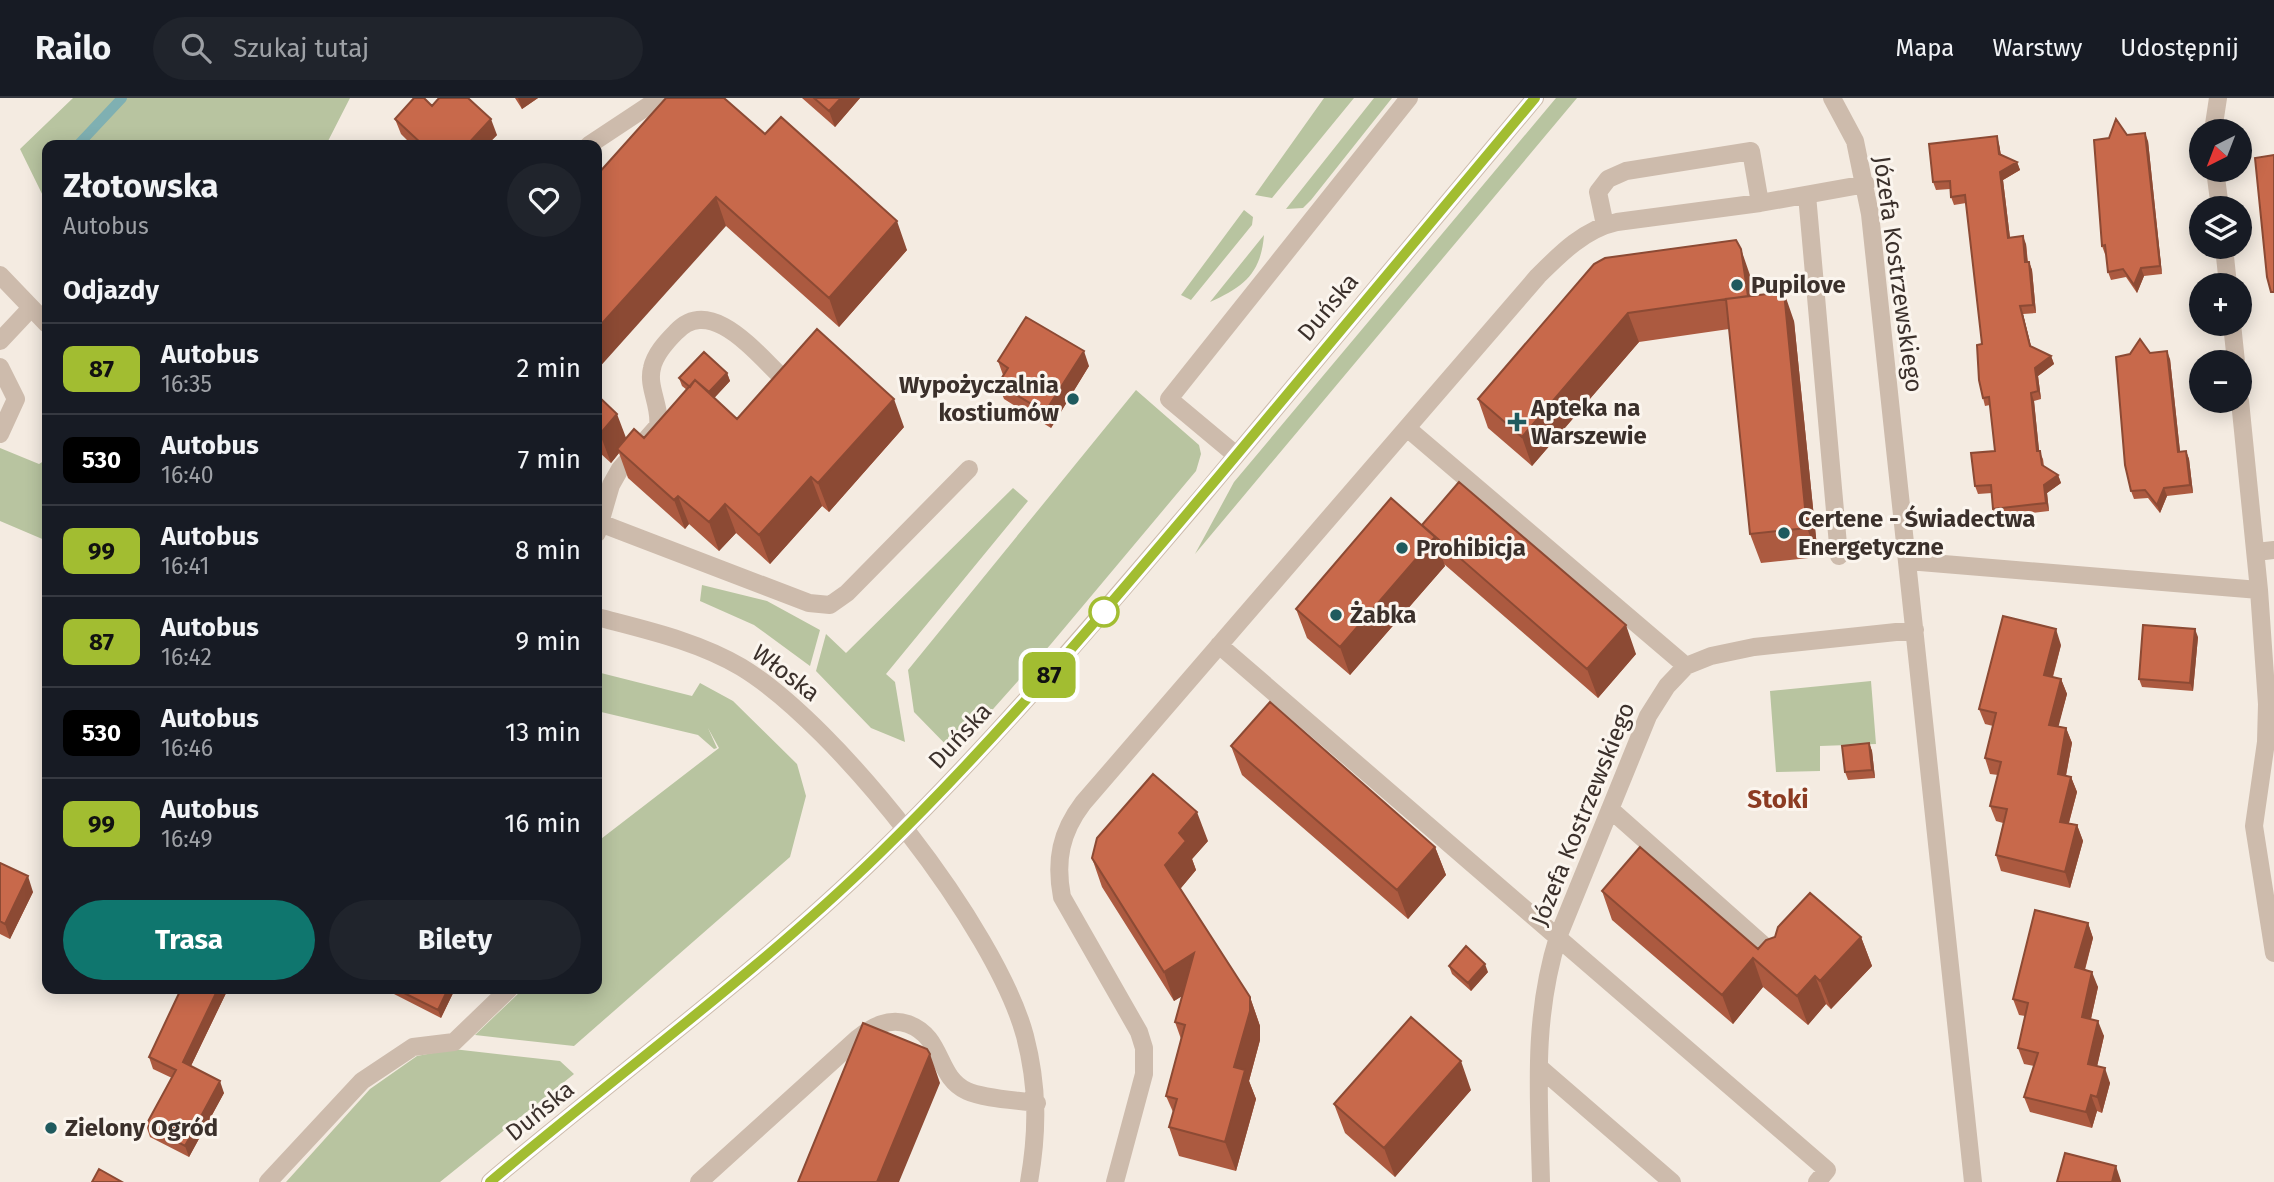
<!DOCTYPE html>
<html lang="pl">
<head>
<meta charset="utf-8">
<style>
  body { margin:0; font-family:"Fira Sans",sans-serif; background:#20242c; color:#f1f3f6; height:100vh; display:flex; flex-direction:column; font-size:26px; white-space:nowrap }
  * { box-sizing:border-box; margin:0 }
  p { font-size:23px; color:#9ea1a6 }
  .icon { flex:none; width:38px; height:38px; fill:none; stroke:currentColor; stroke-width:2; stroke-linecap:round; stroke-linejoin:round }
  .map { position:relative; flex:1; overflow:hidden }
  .side { position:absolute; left:42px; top:42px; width:560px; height:854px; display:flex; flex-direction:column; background:#171b24; border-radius:14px; box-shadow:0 4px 18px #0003 }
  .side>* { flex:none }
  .badge { padding:0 14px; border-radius:10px; font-size:24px; line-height:46px }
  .needle { width:46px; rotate:222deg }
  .tools { position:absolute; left:2189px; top:21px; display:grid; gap:14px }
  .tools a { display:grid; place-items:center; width:63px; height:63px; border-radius:50%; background:#171b24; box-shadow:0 4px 18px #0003; font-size:35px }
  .map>.badge { position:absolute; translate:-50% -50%; box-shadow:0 0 0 4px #fff }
  h2 { padding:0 21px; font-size:26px; line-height:63px }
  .round { display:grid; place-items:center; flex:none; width:74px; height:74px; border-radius:37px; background:#20242c }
  .summary { display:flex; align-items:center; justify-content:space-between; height:119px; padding:0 21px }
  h1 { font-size:33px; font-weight:700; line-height:52px }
  .primary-button { display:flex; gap:14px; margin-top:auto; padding:14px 21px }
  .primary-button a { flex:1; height:80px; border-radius:42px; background:#0f766e; color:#fff; font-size:28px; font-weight:700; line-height:80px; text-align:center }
  .primary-button a+a { background:#20242c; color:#f1f3f6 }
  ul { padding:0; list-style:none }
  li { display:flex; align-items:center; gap:21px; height:91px; padding:0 21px; border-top:2px solid #363941 }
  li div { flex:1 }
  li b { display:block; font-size:26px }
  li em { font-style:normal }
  li .badge { min-width:77px; font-weight:700; text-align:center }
  header { display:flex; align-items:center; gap:42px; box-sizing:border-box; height:98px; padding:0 35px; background:#171b24; border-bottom:2px solid #363941 }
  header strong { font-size:33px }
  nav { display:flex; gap:38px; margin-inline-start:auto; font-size:24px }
  .search { width:490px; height:63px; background:#20242c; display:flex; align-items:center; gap:18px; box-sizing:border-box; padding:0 24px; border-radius:38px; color:#9ea1a6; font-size:26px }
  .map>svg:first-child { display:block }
  .green { fill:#b8c4a0 }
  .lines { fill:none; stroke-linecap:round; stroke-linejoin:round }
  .stream { stroke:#7fb0b2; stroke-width:10 }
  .service { stroke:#cdbbac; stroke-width:18 }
  .minor { stroke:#cdbbac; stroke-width:18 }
  .tertiary { stroke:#cdbbac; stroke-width:18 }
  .wall { fill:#ac5a40 }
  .shaded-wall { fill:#8c4a34 }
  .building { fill:#c8694b; stroke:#8c4a34; stroke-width:2 }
  .line-casing { stroke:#fff; stroke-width:16 }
  .line { stroke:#a2bd31; stroke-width:10 }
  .poi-dot { fill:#1f5a5e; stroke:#fbf5ee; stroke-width:2.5 }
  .stop-dot { fill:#fff; stroke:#a2bd31; stroke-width:3.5 }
  .labels { text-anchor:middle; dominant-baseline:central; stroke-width:6; stroke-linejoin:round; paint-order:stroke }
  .street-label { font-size:24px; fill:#3b302b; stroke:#fbf5ee }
  .poi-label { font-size:24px; font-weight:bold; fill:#3b302b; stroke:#fbf5ee; text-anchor:start }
  .neighbourhood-label { font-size:26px; font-weight:bold; fill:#8c3b22; stroke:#fbf5ee }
</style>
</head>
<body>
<header>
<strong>Railo</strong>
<div class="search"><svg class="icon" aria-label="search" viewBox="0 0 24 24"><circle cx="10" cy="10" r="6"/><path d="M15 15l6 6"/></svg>Szukaj tutaj</div>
<nav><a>Mapa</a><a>Warstwy</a><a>Udostępnij</a></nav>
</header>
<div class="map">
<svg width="2274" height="1084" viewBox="0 0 2274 1084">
  <rect width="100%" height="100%" fill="#f4ebe1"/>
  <path class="green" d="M73,0H350L326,47H47V106L20,51Z
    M1324,0H1354L1272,100L1255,97Z
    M1374,0H1392L1311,102L1303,110L1286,111Z
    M1556,0H1577L1195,456L1234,384Z
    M1244,112L1253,119L1252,127L1191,202L1181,197Z
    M1264,137C1261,175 1244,189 1210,204Z
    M1136,292L1199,347L1201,356L1196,373L1051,546L954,655L914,614L908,572Z
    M0,350L39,366L47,361V443L0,423Z
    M1013,390L1028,403L886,576L895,584L905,644L871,630L816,573L826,536L846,555Z
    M702,487L767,503L820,532L810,568L754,527L700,503Z
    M597,574L692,598L700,585L733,603L797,666L806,698L790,759L574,948L475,937L523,891H597V744L719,650L708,630L717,650L714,651L698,637L597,613Z
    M1871,583L1876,646L1820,648V673L1776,674L1770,593Z
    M453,951L560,963L574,976L440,1084H286L370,991L417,958Z"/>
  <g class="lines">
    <path class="stream" d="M78,47L122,0"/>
    <path class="service" d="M0,243L31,210
      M0,269L16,301L0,336
      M2256,454L2274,452"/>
    <path class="minor" d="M1832,0L1855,43L1870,116L1973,1084
      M2213,33L2218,0
      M589,47L660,0
      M2215,72L2220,110
      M1807,97L1839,458
      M1605,127L1598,94L1608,81L1626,73L1751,53L1760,105
      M2224,149L2228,187
      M0,177L47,226
      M2232,226L2236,264
      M2240,303L2259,492L2267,606L2266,644L2254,728L2274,855
      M1407,330L1686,568
      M1236,357L1169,301L1409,0
      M600,425L809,505L830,507L847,495L969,371
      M597,435L611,387L620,371L658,328C661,308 647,289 652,270C655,256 666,244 676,234C712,196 758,258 785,282
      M1908,463L2259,492
      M597,519C646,532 697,543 741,569C837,627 996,830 1025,938C1038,988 1038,1033 1029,1084
      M1219,547L1827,1072L1817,1084
      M1610,711L1778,860
      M1539,969L1672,1084
      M268,1084L362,983L413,949L454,944L509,891
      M699,1084L858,940C872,929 889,919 908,926C944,939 936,979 967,993C984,1001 1018,1002 1037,1005
      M1115,1084L1144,976V950L1139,934L1062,799C1055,762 1061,734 1083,705L1538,178C1561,155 1585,131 1617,124L1760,105L1866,86
      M1541,1084C1539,999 1532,922 1558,839L1648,618L1667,588L1686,568L1711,558L1754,549L1915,532"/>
    <path class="tertiary" d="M490,1084C620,974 757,875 879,756C995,643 1099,519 1204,396C1315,264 1425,132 1535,0"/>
  </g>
  <path class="wall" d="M515,0H538L522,11Z
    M802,0H860L835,29Z
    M432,8L497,37L487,47H412L401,36L395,21Z
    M765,36L907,152L839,229L726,128L597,77Z
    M2127,37L2148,43L2162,176L2144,178L2137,195L2126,179L2111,182L2108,174L2106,156H2105L2102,148L2109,40Z
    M1999,46L2001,57L2017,64L2020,72L2003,82L2010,140L2026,146L2028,164H2029L2032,172L2036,215L2023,216L2031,249L2051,258L2054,266L2038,278L2041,301L2034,303L2039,353L2043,361L2044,368L2058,377L2061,385L2047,395L2049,413L1996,419L1993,411L1992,395L1978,396L1975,388L1995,353L1990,307L1985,308L1983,300L1982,246L1966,105L1954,107L1951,99L1950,91L1936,92L1933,84Z
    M1594,166L1751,180L1754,197L1794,223L1818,459L1761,465L1750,436L1729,231L1639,244L1532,368L1488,330L1478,301Z
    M2150,255L2170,261L2180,354L2186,353L2189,361L2193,395L2167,398L2160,415L2148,400L2134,401L2131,393Z
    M998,263L1089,268L1051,330L1004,301L998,286L1003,277Z
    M727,275L730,283L714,300L737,321L904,329L829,414L822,408L770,466L736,435L719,453L689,426L685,431L628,380L619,355L611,365L600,355L597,359V297L626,341L644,340L687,292L682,288L679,280Z
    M1422,428L1636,556L1598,600L1444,466L1445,468L1350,577L1307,540L1296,511Z
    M2198,539L2193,593L2142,589L2139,581Z
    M2061,547L2053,579L2061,581L2067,596L2058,628L2066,630L2072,645L2066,678L2071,679L2077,694L2069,725L2077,727L2083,743L2070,790L2001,773L1996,757L2003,725L1996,723L1990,708L1998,677L1990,676L1985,660L1993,628L1985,626L1979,611Z
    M1869,645L1872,653L1875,680L1848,682L1845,674Z
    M1231,648L1435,749L1446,777L1408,821L1242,677Z
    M1208,743L1192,761L1196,772L1180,791L1250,899L1260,928V942L1249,983L1256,1001L1236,1073L1179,1058L1169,1029L1173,1014L1166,998L1181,941L1175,924L1182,898L1174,903L1102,789L1092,760Z
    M0,765L33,794L10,841L0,836Z
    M1602,793L1758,851L1861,839L1872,868L1831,911L1826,906L1808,927L1763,889L1733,926L1612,822Z
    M2088,825L2093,840L2085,872L2098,889L2091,921L2104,938L2097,968L2110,985L2102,1015L2097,1013L2092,1030L2030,1014L2024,999L2034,968L2024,966L2018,950L2025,918L2019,917L2013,901Z
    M1449,868L1488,874L1471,893L1452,876Z
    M181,891H228L191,968L224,995L189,1059L150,1039L146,1027L172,980L153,971L149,959Z
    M392,891H455L441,920L394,896Z
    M1471,992L1395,1079L1345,1035L1334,1006Z"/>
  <path class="shaded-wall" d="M518,0H538L522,11Z
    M841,0H860L835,29L829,13Z
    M491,21L497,37L487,47H467Z
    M2145,35L2148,43L2162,176L2160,168Z
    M1997,38L1999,46L2002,64L1999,56Z
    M2017,64L2020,72L2003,82L2011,148L2008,140L2000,74Z
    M716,99L726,128L597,272V231Z
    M897,123L907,152L839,229L829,200Z
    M2023,138L2026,146L2028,172L2025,164Z
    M1741,151L1751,180L1759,226L1748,198Z
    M2029,164L2032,172L2036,215L2033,207Z
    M2141,170L2144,178L2137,195L2134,187Z
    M1784,194L1794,223L1818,459L1807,430Z
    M2020,208L2023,216L2033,256L2030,248Z
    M1628,215L1639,244L1532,368L1522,339Z
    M1084,253L1089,268L1051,330L1045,314Z
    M2167,253L2170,261L2181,362L2178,354Z
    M2051,258L2054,266L2038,278L2041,301L2038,293L2035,270Z
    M727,275L730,283L706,309L703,301Z
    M2031,295L2034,303L2040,361L2037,353Z
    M894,301L904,329L829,414L818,385Z
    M617,316L628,345L617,351L619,355L611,365L600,336Z
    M597,345L600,355L597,359Z
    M2186,353L2189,361L2193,395L2190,387Z
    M2058,377L2061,385L2047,395L2049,413L2046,405L2044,387Z
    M811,379L822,408L770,466L759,437Z
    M2164,390L2167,398L2160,415L2157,407Z
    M678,398L689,426L685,431L674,402Z
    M725,406L736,435L719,453L709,424Z
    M1435,439L1445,468L1350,577L1340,549Z
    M1626,527L1636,556L1598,600L1587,571Z
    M2056,531L2061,547L2049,592L2044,577Z
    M2195,531L2198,539L2193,593L2190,585Z
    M2061,581L2067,596L2055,642L2049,627Z
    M2066,630L2072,645L2063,692L2058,676Z
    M1869,645L1872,653L1875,680L1872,672Z
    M2071,679L2077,694L2065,739L2060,724Z
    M1197,714L1208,743L1192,761L1196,772L1176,796L1165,767L1179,735Z
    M2077,727L2083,743L2070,790L2065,774Z
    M1435,749L1446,777L1408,821L1397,792Z
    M28,778L33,794L10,841L5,826Z
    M2088,825L2093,840L2081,885L2075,869Z
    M1861,839L1872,868L1831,911L1820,883Z
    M1194,855L1205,884L1174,903L1164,874Z
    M1753,860L1763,889L1733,926L1722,897Z
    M1485,866L1488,874L1471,893L1468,885Z
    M2092,874L2098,889L2088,934L2082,919Z
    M1815,878L1826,906L1808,927L1797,898Z
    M218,891H228L187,976L183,964Z
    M448,891H455L441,920L438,912Z
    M1250,899L1260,928V942L1249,983L1256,1001L1236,1073L1225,1044L1234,969Z
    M2098,923L2104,938L2094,982L2088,966Z
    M930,956L940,985L899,1084H877Z
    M1461,963L1471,992L1395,1079L1384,1050Z
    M2105,970L2110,985L2102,1015L2097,999Z
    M220,983L224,995L189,1059L185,1048Z
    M2091,997L2097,1013L2092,1030L2086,1014Z
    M2116,1068L2121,1083V1084H2112Z"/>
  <path class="building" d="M414,0H424L432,8L439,0H468L491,21L467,47H423L395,21Z
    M666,0H724L765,36L781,19L897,123L829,200L716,99L597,231V77Z
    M814,0H841L829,13Z
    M2116,21L2127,37L2145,35L2160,168L2141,170L2134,187L2123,171L2108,174L2105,147L2102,148L2094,42L2109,40Z
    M1997,38L1999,56L2017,64L2000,74L2008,140L2023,138L2025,164H2029L2033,207L2020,208L2030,248L2051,258L2035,270L2038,293L2031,295L2037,353H2040L2042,367L2058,377L2044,387L2046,405L1993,411L1991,387L1975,388L1971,355L1995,353L1989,299L1983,300L1979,282L1977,247L1982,246L1965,97L1951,99L1950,83L1933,84L1929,46Z
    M2274,57V194H2271L2267,179L2255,60Z
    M1736,142L1741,151L1748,198L1628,215L1522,339L1478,301L1594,166L1605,160Z
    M1784,194L1807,430L1750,436L1726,201Z
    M1026,219L1084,253L1045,314L998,286L1008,270L998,263Z
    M817,231L894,301L818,385L811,379L759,437L725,406L709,424L678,398L674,402L617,351L634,331L644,340L695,282L737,321Z
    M2140,241L2150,255L2167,253L2178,354L2186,353L2190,387L2164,390L2157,407L2145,392L2131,393L2125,367L2116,259L2130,256Z
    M704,254L727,275L709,294L695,282L690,289L679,280Z
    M597,297L617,316L600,336L597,333Z
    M1459,384L1626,527L1587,571L1422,427Z
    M1391,400L1435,439L1340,549L1296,511Z
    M2003,518L2056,531L2044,577L2061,581L2049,627L2066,630L2058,676L2071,679L2060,724L2077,727L2065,774L1996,757L2007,711L1990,708L2001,664L1985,660L1996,615L1979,611Z
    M2143,527L2195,531L2190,585L2139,581Z
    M1270,604L1435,749L1397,792L1231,648Z
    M1869,645L1872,672L1845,674L1842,648Z
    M1153,676L1197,714L1179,735L1186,743L1165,767L1250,899V913L1234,969L1245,972L1225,1044L1169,1029L1177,1001L1166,998L1185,927L1175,924L1194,855L1164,874L1092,760L1097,740Z
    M1640,749L1758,851L1766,842L1775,839L1778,829L1810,795L1861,839L1820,883L1815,878L1797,898L1753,860L1722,897L1602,793Z
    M0,765L28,778L5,826L0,823Z
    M2035,812L2088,825L2075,869L2092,874L2082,919L2098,923L2088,966L2105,970L2097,999L2091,997L2086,1014L2024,999L2038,955L2018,950L2028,905L2013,901Z
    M1466,848L1485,866L1468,885L1449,868Z
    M181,891H218L183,964L220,983L185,1048L146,1027L176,972L149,959Z
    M396,891H448L438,912Z
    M1411,919L1461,963L1384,1050L1334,1006Z
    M863,925L927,951L930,956L877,1084H798Z
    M2065,1055L2116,1068L2112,1084H2057Z
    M99,1071L122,1084H92Z"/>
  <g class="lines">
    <defs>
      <path id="line" d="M490,1084C620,974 757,875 879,756C1000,638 1109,508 1219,378C1324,252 1430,126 1535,0"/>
    </defs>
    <use href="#line" class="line-casing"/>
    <use href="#line" class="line"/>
  </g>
  <g class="poi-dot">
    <circle cx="1737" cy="187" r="7"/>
    <circle cx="1073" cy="301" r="7"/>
    <path d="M1513.5 313.5h7v7h7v7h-7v7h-7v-7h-7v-7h7z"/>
    <circle cx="1784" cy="435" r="7"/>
    <circle cx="1402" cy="450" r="7"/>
    <circle cx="1336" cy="517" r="7"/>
    <circle cx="51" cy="1030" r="7"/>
  </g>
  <circle class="stop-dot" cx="1104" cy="514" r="14"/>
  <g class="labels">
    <g class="street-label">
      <text transform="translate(1898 176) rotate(82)">Józefa Kostrzewskiego</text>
      <text transform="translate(1328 209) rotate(-50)">Duńska</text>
      <text transform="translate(786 575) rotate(37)">Włoska</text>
      <text transform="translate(960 638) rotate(-47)">Duńska</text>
      <text transform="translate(1583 716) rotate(-68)">Józefa Kostrzewskiego</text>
      <text transform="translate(540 1013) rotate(-39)">Duńska</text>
    </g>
    <g class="poi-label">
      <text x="1751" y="187">Pupilove</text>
      <text x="1059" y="287" text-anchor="end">Wypożyczalnia<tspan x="1059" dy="28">kostiumów</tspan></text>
      <text x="1531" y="310">Apteka na<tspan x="1531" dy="28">Warszewie</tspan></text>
      <text x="1798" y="421">Certene - Świadectwa<tspan x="1798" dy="28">Energetyczne</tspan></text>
      <text x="1416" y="450">Prohibicja</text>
      <text x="1350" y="517">Żabka</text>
      <text x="65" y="1030">Zielony Ogród</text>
    </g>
    <g class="neighbourhood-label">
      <text x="1778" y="701">Stoki</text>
    </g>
  </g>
</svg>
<div class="tools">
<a><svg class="needle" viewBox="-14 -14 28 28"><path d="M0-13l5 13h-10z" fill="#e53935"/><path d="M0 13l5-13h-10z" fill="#9ea1a6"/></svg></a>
<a><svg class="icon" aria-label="layers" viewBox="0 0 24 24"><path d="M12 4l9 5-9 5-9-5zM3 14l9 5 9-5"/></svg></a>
<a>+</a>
<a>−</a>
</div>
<b class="badge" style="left:1049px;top:577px;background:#a2bd31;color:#111">87</b>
<section class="side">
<div class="summary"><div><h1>Złotowska</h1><p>Autobus</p></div><a class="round"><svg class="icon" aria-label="heart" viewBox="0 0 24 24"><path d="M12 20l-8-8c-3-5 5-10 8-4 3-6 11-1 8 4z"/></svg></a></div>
<h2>Odjazdy</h2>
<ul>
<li><span class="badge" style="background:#a2bd31;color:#111">87</span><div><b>Autobus</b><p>16:35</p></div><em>2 min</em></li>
<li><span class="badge" style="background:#000;color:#fff">530</span><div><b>Autobus</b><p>16:40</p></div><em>7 min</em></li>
<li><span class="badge" style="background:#a2bd31;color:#111">99</span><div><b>Autobus</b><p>16:41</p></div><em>8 min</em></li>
<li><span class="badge" style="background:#a2bd31;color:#111">87</span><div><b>Autobus</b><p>16:42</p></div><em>9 min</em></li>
<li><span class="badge" style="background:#000;color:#fff">530</span><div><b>Autobus</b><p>16:46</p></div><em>13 min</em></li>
<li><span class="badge" style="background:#a2bd31;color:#111">99</span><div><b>Autobus</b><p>16:49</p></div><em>16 min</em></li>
</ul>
<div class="primary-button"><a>Trasa</a><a>Bilety</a></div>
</section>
</div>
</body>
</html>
